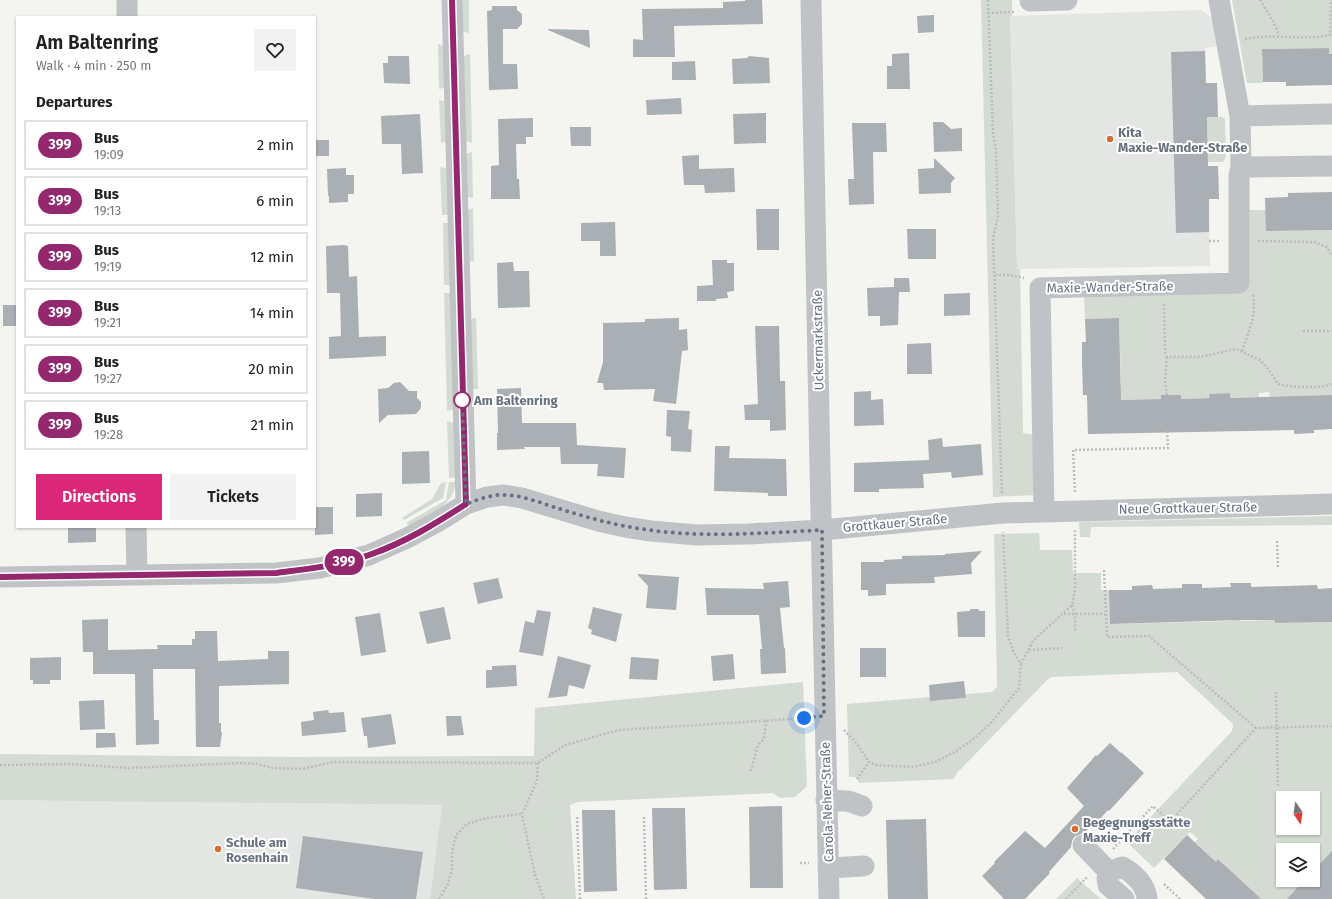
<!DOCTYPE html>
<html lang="en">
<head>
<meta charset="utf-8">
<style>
  body { margin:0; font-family:"Fira Sans",sans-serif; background:#f2f2f2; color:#222; height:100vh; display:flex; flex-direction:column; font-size:15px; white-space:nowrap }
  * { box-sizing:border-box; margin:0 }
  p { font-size:13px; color:#767676 }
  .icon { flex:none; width:22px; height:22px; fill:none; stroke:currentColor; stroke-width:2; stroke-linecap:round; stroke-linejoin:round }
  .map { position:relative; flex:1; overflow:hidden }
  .drawer { position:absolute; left:16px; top:16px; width:300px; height:512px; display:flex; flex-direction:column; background:#fff; border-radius:0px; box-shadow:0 1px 3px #0004 }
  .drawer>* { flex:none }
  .badge { padding:0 8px; border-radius:13px; font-size:14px; line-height:26px }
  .needle { width:26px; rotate:167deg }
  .buttons { position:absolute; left:1276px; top:791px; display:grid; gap:8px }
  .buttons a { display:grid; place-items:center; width:44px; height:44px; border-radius:0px; background:#fff; box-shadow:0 1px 3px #0004; font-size:20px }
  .you { position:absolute; width:20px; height:20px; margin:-10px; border:3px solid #fff; border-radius:50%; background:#1a73e8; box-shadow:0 0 0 6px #1a73e833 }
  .map>.badge { position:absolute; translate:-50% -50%; box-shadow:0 0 0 2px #fff }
  h2 { padding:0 20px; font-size:15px; line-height:36px }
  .round { display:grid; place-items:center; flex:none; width:42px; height:42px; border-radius:0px; background:#f2f2f2 }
  .head { display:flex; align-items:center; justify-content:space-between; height:68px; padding:0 20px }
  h1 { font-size:19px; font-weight:600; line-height:30px }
  .primary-button { display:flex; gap:8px; margin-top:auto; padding:8px 20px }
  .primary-button a { flex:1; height:46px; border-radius:0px; background:#db2777; color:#fff; font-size:16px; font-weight:600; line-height:46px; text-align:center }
  .primary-button a+a { background:#f2f2f2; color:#222 }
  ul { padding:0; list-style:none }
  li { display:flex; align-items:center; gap:12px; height:50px; margin:0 8px 6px; padding:0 12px; border:2px solid #e0e0e0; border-radius:0px }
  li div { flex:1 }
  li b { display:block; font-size:15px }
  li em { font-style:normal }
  li .badge { min-width:44px; font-weight:700; text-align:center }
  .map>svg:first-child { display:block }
  .built { fill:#e4e6e4 }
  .green { fill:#d4dbd2; fill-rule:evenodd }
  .building { fill:#aaafb4 }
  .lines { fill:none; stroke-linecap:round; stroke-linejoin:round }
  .path { stroke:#bcbdc0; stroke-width:2.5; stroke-dasharray:2 2; stroke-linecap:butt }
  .minor { stroke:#c0c3c6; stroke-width:21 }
  .line-casing { stroke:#fff; stroke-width:9 }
  .line { stroke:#95276e; stroke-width:6 }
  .walk { stroke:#66707f; stroke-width:4; stroke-dasharray:0 7.2 }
  .poi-dot { fill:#d26f33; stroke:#fff; stroke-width:1.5 }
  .stop-dot { fill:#fff; stroke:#95276e; stroke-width:2 }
  .labels { text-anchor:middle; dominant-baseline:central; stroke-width:4; stroke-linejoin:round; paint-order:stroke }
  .poi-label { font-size:13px; font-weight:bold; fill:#66707f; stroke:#fff; text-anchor:start }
  .street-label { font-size:13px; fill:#66707f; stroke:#fff }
  .stop-label { font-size:13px; font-weight:bold; fill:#66707f; stroke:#fff; text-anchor:start }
</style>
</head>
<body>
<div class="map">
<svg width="1332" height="899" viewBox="0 0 1332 899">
  <rect width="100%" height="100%" fill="#f4f4f1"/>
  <path class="built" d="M1201,10L1213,19L1218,46L1205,48L1206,83H1217V117H1207L1208,182L1212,166H1218L1219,199H1209L1210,266L1017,269L1010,16Z
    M0,800L114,801L442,805L430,899H0Z"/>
  <path class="green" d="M460,0H469V33L461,31Z
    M981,0H1012V16H1010L1017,269H1020L1023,433L1036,435L1037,495L993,497Z
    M1232,0H1332V54H1329V48L1262,49L1263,83H1247Z
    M438,44L446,47L447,87L439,89Z
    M470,54L472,143L463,140L461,57Z
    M439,100L448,102L449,141L441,143Z
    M1207,117H1222L1225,119L1226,157L1223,162H1208Z
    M472,152L473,198L464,196L463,155Z
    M440,167L449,169L451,215H442Z
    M473,208L474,262L466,260L465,211Z
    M1245,210H1266V231L1332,230V395L1270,397L1269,392L1259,393V397L1230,398V393L1210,394V398L1181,399L1180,395H1161V399L1115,400L1121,384L1119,318L1085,319L1084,293L1247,289Z
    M443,223H451L450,285H444Z
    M444,293H452L455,409L447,411Z
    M476,318L478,389H469L467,320Z
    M447,421L455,423L457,477L449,478Z
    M446,482L443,498L404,520L402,518L432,499L441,483Z
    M449,482H456C453,506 429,515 411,526L406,523L446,500Z
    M1332,516V525L1091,527L1090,537H1080L1079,522Z
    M1039,533L1040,550H1072L1073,573H1101V590H1109L1110,624L1232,621V618H1241V621L1275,620V623L1332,622V856H1327L1313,871V850H1283V880H1304L1287,899H1254L1223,869L1226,866L1219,859L1216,862L1195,842L1198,839L1190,832L1154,868L1127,842L1232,731L1233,724L1177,672L1052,677L1048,679L957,773L953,779L859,783L857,777H849L847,704L930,697V701L966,698V694L992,692L997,687L994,534ZM1283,798H1313V828H1283Z
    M803,682L807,786L795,797L780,798L773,793L578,802L570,805L576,899H430L442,805L0,800V754L291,757L534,756L535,708Z
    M1077,878L1101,899H1056Z"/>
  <path class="building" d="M745,0H762L763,24L674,26L675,57H633V39L643,40L642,9L723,8V2L745,1Z
    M492,6H517V10L522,14V24L517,29H503V64H517L518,89L489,90L487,11L492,10Z
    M934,15V32L918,33L917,16Z
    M548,29L589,30L590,48L548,30Z
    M1329,48V54H1332V85L1286,86V82H1263L1262,49Z
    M1205,51L1206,83H1217L1218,117H1207L1208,166H1218L1219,199H1209V232L1176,233L1171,52Z
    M909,53L910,89H887V66H892V54Z
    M388,56H409L410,84L384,83L383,63H388Z
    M749,56L769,58L770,83L733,84L732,59L747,58Z
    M695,61L696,80H672V62Z
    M681,98L682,114L647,115L646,100Z
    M766,113V143L734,144L733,114Z
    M420,114L423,173L402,174L401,144H382L381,116Z
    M533,118V137H526V144H516L517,179H519L520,199H491V166L499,165L498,119Z
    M933,122H943L951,129L962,128V151L934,152Z
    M852,123H886L887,152H873L874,204L849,205L848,179H854Z
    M570,127H591V146H571Z
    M315,140H329V156H315Z
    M699,155V169L734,168L735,192L705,193L704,185H684L682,156Z
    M934,158L955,178L951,183V193L919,194L918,169L934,168Z
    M346,168V175H354V194H348V202L329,203V196H328L327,169Z
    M1332,192V230L1266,231L1265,198L1288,197V193Z
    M756,209H779V250H757Z
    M615,222L616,256H600V241H581V223Z
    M907,229H936V259H908Z
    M343,245L348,246L349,277L357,276L359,337L386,336V356L329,359V337L341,336L340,293H327L326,246Z
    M712,260H727V263H734V291L727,292L728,298L716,299V301H697V286L713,285Z
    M513,262L514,271H529L530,307L498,308L497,263Z
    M894,278H909L910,292H899L898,325L880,326V316H868L867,288L894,287Z
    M970,293V315L944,316V294Z
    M3,305H17V326H3Z
    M679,318V330L687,329L688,350L682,351L676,404L653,401L655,389L604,390L603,383H597L603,362V323L645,322V319Z
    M1119,318L1121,400L1161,399V395H1181V399L1210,398L1209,394L1230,393V398L1332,395V429L1314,430V433L1294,434V430L1088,434L1087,395H1083L1082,362V342H1086L1085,319Z
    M755,326H779L780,381H785L786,430L770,431V420H745L744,405L758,404Z
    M931,343L932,374H907V344Z
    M400,382L409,391H417V398L421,402V408L416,414L388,415L379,423L378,389L388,388L394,383Z
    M521,388L522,423H576L577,445L626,448L624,478L597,476L598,464H561L560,447H524L525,449L497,450V433H498L497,389Z
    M871,391V400L883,399L884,425L854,426V392Z
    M667,410L690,411L688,429L692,430L691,452L671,451V437L666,436Z
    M942,438L943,447L981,444L983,475L952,478L951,472L923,474L924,488L879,489V492H854V463L929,460L928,440Z
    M715,446H730L729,458L786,459L787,496H768V493L714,491Z
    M429,451L430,483L402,484V452Z
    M382,493V516L356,517V494Z
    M315,507H333V534L315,535Z
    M68,527H96V542L68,543Z
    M982,551L971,563L972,574L934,577L935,583L886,584V595L868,596V590H861V562H884V560L902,559V556L945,555V554Z
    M637,574L679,577L676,610L646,608L648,586Z
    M498,578L503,598L478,604L473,583Z
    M788,581L790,607L780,608L784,648H785L786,673L761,674L760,649H762L759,615H707L705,588L764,589L763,583Z
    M1230,583H1251V587L1317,585L1318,589L1332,588V622L1275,623V620H1241L1110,624L1109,590H1132V586L1152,585L1153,589L1182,588V584H1202V588L1231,587Z
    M444,607L451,639L427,644L419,612Z
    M593,607L622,614L616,642L591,634L592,630L588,628Z
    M971,609H978L980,611H985V637H958L957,612L969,611Z
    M537,610L551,612L543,656L519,652L525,621L534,623Z
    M380,613L386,652L361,656L355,617Z
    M108,619V650L158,649L157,645H192V639H195V631H217L218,661L268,659V651H289V684L219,686V723H221V732H222L220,747H196L195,669H153L154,720H159V744L136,745L135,674H93V652H83L82,620Z
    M860,648H886V677H860Z
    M733,654L735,679L713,681L711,656Z
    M558,656L591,665L584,689L569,685L567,696L548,698Z
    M61,657V680H50V684H33V680H30V658Z
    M631,657L659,659L657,680L629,679Z
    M516,665L517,686L486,688V670H492V666Z
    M964,681L966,698L930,701L929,685Z
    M104,700L105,729L80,730L79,701Z
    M328,710L329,713L344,712L346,732L302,736L301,722L314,720L313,712Z
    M391,714L396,744L368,748L367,736H364L361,718Z
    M446,716H461L464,735L447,736Z
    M96,733H115L116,747L96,748Z
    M1110,743L1121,753V752L1144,773L1109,811L1108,810L1099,820L1098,819L1084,833L1080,834L1074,837L1072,841L1071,847L1049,872L1050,873L1025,899H1004L982,876L995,863L994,862L1025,831L1045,848L1084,806L1067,788L1096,755L1097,756Z
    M782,806L783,888H750L749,807Z
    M652,808H685L687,889L654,890Z
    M582,810H615L617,891L584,892Z
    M926,819L928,899H888L886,820Z
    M1187,835L1216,862L1218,859L1261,899H1206L1164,859Z
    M303,836L423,852L416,899H375L296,888Z
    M1332,851V899H1287L1304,880H1313V871Z"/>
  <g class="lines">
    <path class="path" d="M988,0L993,133L996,150L998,217L993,238L1002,495
      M1260,0L1274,23L1279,36
      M988,13L1015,12
      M1245,39C1273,33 1302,41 1330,35L1331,0
      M1209,241H1219
      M1258,241L1314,242L1327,247L1332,256
      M995,275H1011L1024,278
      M1164,304L1165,352L1167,357H1201L1236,349L1260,360L1269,370L1278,384C1291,387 1321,389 1332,384
      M1303,331H1332
      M1242,351C1248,333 1257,315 1253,295
      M1167,357L1165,379L1167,395
      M1075,492L1073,450L1168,448L1167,430
      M1277,541L1278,569
      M1104,570L1107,637L1149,636L1256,728
      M1072,605L1075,614V632
      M1064,614H1105
      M1029,650L1062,648
      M1021,664L1033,641L1072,605L1075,590V529
      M1276,692L1278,786
      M844,730L857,744L869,762L875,765L913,767L935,762L955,752L972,740L990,724L1019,688L1021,664L1013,651L1008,636L1003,532
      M538,763L537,781L522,814L535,875L544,899
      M0,765L69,764L129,768L239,763L257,764L273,768L302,769L333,762L538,763L565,745L619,730L806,718
      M751,771L758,745L764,739L766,720
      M857,779L869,762
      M577,817L580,899
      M644,817L646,899
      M1113,849L1153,806L1170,822L1256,728L1332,726
      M800,863H809
      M1164,884L1180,899
      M439,899L448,884L452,869V852L456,835L467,824L486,818L522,814
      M1066,899L1088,876"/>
    <path class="minor" d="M127,0V17
      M452,0L466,504
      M811,0C817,300 822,599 829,899
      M1030,0V1L1067,0
      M1240,116L1332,114
      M1241,167L1332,166
      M1044,511L1040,288L1239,283V176L1241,167L1240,116L1219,0
      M136,527L137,575
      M0,577L276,573L320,568L369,555L407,538L437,522L466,504L487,497L504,495L522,498L598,521L625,527L651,531L697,535L748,534L822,530L1003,513L1332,504
      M826,800L848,801L862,806
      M1083,845L1110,873
      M828,868L864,866
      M1124,899L1108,885L1107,878C1111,871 1115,869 1122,867C1134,873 1146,885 1147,899"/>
  </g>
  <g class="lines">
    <defs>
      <path id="line" d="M0,577L276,573C307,569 339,566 369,555C404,543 435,524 466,504L452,0"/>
    </defs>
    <use href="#line" class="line-casing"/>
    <use href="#line" class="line"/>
    <path class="walk" d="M462,400L466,504C478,500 491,494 504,495C523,495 543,504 560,509C589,518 618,526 649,530C706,538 764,533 822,530L824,716L804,718"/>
  </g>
  <g class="poi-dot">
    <circle cx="1110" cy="139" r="4"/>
    <circle cx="1075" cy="829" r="4"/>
    <circle cx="218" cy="849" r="4"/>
  </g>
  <circle class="stop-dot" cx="462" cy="400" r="8"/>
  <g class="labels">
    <g class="poi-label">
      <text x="1118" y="132">Kita<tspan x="1118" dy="15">Maxie-Wander-Straße</tspan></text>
      <text x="1083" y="822">Begegnungsstätte<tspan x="1083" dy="15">Maxie-Treff</tspan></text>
      <text x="226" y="842">Schule am<tspan x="226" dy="15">Rosenhain</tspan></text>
    </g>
    <g class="street-label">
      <text transform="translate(1110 287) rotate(-1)">Maxie-Wander-Straße</text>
      <text transform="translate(818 340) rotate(-91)">Uckermarkstraße</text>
      <text transform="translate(1188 508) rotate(-1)">Neue Grottkauer Straße</text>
      <text transform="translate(895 523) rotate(-5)">Grottkauer Straße</text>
      <text transform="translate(827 802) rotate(-92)">Carola-Neher-Straße</text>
    </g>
    <g class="stop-label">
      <text x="474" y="400">Am Baltenring</text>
    </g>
  </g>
</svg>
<div class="buttons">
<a><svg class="needle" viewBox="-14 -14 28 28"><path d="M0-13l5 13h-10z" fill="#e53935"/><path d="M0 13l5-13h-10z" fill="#767676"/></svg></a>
<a><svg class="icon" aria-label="layers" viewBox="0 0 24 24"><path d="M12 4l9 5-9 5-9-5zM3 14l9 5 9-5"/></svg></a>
</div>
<div class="you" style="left:804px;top:718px"></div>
<b class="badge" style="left:344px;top:562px;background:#95276e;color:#fff">399</b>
<section class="drawer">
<div class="head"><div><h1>Am Baltenring</h1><p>Walk · 4 min · 250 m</p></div><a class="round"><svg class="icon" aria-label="heart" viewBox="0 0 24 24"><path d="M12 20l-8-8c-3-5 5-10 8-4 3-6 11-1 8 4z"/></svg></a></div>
<h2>Departures</h2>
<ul>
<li><span class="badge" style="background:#95276e;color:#fff">399</span><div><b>Bus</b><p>19:09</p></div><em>2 min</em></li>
<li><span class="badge" style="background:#95276e;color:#fff">399</span><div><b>Bus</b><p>19:13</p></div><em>6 min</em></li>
<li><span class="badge" style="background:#95276e;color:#fff">399</span><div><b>Bus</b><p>19:19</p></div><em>12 min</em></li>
<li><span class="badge" style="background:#95276e;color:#fff">399</span><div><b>Bus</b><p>19:21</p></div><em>14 min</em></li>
<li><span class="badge" style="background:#95276e;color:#fff">399</span><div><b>Bus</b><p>19:27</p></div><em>20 min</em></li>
<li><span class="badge" style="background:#95276e;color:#fff">399</span><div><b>Bus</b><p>19:28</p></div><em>21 min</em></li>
</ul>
<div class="primary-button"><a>Directions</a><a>Tickets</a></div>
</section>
</div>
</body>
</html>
